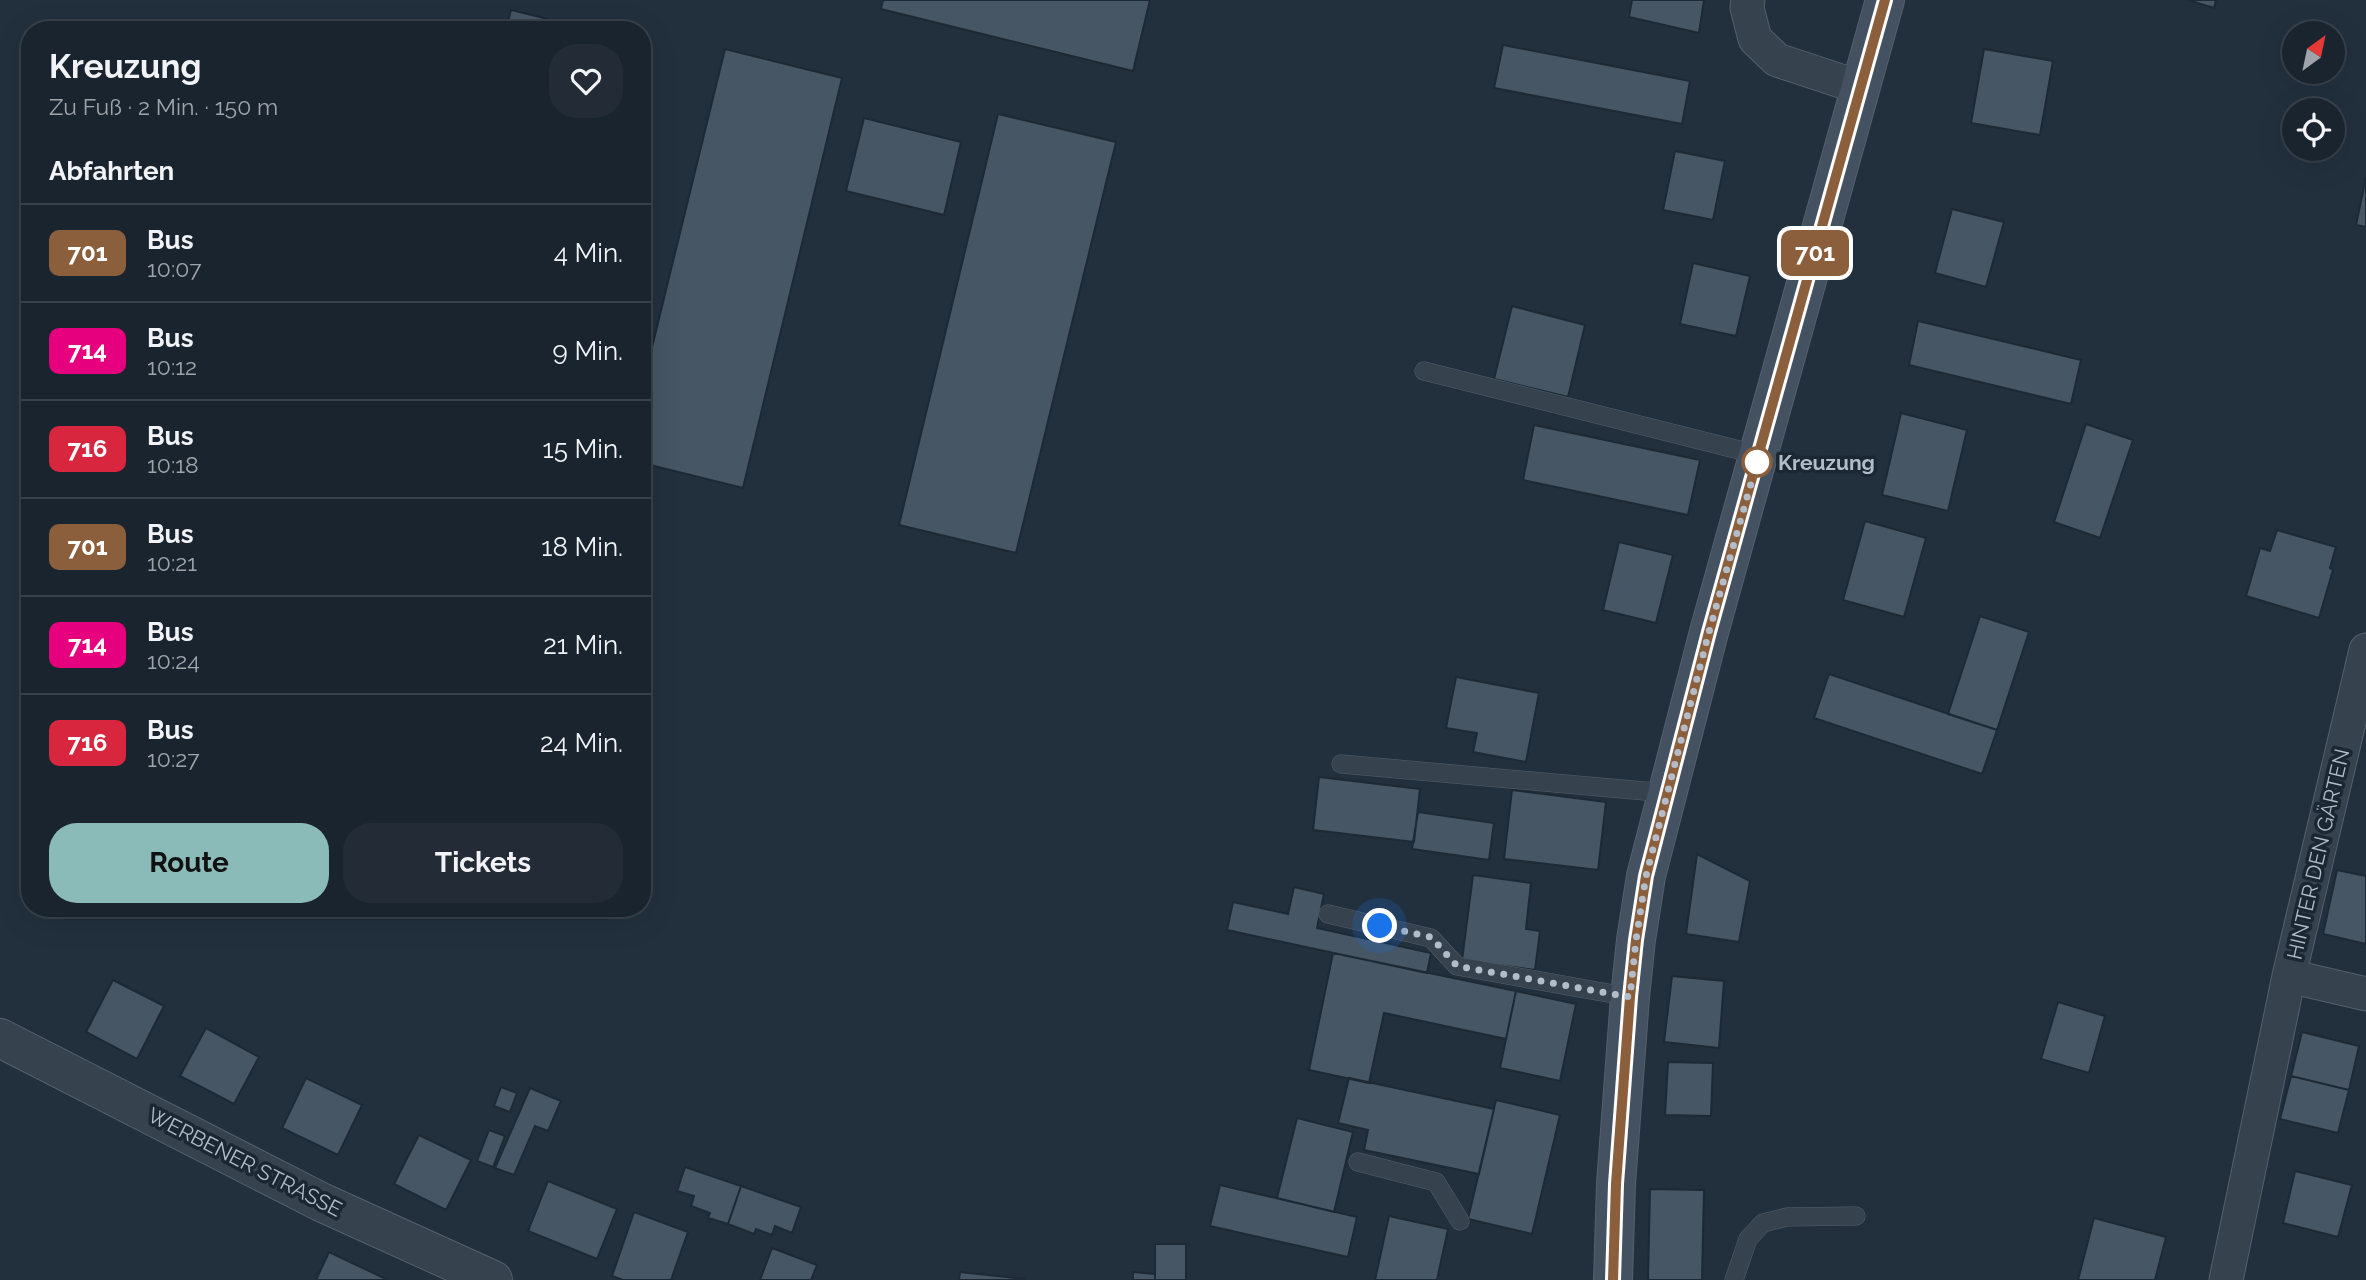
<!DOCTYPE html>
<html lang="de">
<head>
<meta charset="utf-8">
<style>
  body { margin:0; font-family:Raleway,sans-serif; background:#232c36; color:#f1f3f6; height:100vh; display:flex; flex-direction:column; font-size:26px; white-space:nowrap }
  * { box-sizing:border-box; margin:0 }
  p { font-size:23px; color:#9fa4aa }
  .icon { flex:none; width:38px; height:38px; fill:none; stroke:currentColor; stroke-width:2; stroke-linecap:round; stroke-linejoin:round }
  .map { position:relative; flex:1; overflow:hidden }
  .drawer { position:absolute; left:21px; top:21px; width:630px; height:896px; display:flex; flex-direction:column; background:#1a242e; border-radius:28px; box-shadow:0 7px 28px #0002,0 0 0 2px #38414a }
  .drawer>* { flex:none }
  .badge { padding:0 14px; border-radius:10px; font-size:24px; line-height:46px }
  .needle { width:46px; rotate:33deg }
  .controls { position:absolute; left:2282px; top:21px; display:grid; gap:14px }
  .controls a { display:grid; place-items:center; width:63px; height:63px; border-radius:50%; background:#1a242e; box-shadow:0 7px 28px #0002,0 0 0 2px #38414a; font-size:35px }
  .you { position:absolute; width:35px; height:35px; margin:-18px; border:5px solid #fff; border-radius:50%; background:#1a73e8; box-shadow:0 0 0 10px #1a73e833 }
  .map>.badge { position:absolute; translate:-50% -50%; box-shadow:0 0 0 4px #fff }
  h2 { padding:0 28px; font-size:26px; line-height:63px }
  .round { display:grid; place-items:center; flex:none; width:74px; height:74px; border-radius:28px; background:#232c36 }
  .summary { display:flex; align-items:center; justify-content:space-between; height:119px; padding:0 28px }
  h1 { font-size:33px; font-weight:700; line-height:52px }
  .cta { display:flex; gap:14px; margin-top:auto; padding:14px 28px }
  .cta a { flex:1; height:80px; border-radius:28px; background:#8bbbb9; color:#111; font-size:28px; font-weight:700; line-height:80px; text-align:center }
  .cta a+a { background:#232c36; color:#f1f3f6 }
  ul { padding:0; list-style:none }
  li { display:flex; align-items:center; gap:21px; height:98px; padding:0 28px; border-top:2px solid #38414a }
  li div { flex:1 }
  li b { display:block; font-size:26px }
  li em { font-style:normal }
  li .badge { min-width:77px; font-weight:700; text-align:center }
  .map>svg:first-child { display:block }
  .building { fill:#465664; stroke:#1d2935; stroke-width:2 }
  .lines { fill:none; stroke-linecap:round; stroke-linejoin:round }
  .service-casing { stroke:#54606c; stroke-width:19 }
  .minor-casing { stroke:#54606c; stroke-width:35 }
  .tertiary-casing { stroke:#54606c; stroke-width:40 }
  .secondary-casing { stroke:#54606c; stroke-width:40 }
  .service { stroke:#36424e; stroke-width:18 }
  .minor { stroke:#36424e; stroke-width:33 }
  .tertiary { stroke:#36424e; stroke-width:38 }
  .secondary { stroke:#445161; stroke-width:38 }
  .line-casing { stroke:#fff; stroke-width:16 }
  .line { stroke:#8b5e3c; stroke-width:10 }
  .walk { stroke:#b2bdc9; stroke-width:7; stroke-dasharray:0 12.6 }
  .stop-dot { fill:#fff; stroke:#8b5e3c; stroke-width:3.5 }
  .labels { text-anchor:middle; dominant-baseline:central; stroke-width:7; stroke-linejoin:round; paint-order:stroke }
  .stop-label { font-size:21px; font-weight:bold; fill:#b2bdc9; stroke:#1b2733; text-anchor:start }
  .street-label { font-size:21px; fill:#b2bdc9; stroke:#1b2733 }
</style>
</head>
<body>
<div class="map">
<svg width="2366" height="1280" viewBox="0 0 2366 1280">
  <rect width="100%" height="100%" fill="#22303e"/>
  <path class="building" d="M883,0H1150L1133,71L881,9Z
    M1632,0H1704L1699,33L1629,17Z
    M2188,0H2216L2214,8Z
    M511,10L593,30H506Z
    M1503,45L1690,81L1682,124L1494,88Z
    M725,49L842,78L743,488L642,463V388Z
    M1984,49L2053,61L2040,135L1971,123Z
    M998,114L1116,142L1016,553L899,525Z
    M864,118L961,142L944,215L846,191Z
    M1675,151L1725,161L1713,220L1663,210Z
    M2366,177V227L2356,225Z
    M1952,209L2004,222L1986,287L1935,273Z
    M1693,263L1750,276L1736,336L1680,324Z
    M1512,306L1585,325L1568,397L1494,379Z
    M1918,321L2081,360L2071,404L1909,365Z
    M1901,413L1967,430L1948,511L1882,495Z
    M2086,424L2133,440L2100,538L2054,522Z
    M1534,425L1700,460L1688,515L1523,480Z
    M1865,521L1926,538L1904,617L1843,600Z
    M2277,530L2336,547L2330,568L2333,570L2319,618L2246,596L2260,548L2270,551Z
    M1619,542L1673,555L1656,623L1603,610Z
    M1980,616L2029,632L1997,730L1948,714Z
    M1829,674L1997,730L1982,774L1814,718Z
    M1456,677L1539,693L1526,762L1473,752L1477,733L1446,728Z
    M1319,777L1420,789L1414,842L1313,830Z
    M1512,790L1606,802L1598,870L1504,859Z
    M1418,812L1494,823L1489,860L1412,849Z
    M1697,854L1750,881L1739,942L1686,934Z
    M2337,870L2366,876V944L2323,934Z
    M1473,875L1531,883L1526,929L1540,931L1535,970L1462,960Z
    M1294,887L1324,894L1317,928L1431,953L1427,973L1227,930L1233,902L1288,914Z
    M1333,953L1516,991L1506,1039L1384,1013L1369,1083L1309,1070Z
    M1672,976L1724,981L1719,1048L1664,1042Z
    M113,980L164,1006L137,1059L86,1032Z
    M1516,991L1576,1004L1560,1081L1500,1068Z
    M2058,1002L2105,1016L2089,1073L2041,1059Z
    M206,1028L259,1057L234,1104L180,1076Z
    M2302,1032L2359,1046L2349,1090L2291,1076Z
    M1668,1062L1713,1063L1711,1116L1665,1115Z
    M2291,1076L2349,1090L2338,1133L2280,1119Z
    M306,1078L362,1105L338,1155L282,1128Z
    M1349,1078L1494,1109L1479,1174L1364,1150L1368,1130L1338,1123Z
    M501,1087L517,1093L510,1112L494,1106Z
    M530,1088L561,1101L548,1131L535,1126L514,1175L495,1168Z
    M1496,1100L1560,1115L1532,1234L1468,1219Z
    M1297,1118L1353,1132L1334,1212L1277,1198Z
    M489,1130L505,1136L493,1167L477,1161Z
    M419,1135L471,1160L446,1210L394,1184Z
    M685,1167L741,1186L728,1224L708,1218L710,1213L691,1206L694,1196L677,1191Z
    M2295,1171L2352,1185L2338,1237L2283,1223Z
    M548,1181L617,1209L597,1259L528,1231Z
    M1220,1185L1357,1217L1348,1257L1210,1226Z
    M741,1186L801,1207L792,1233L775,1226L772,1235L756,1229L754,1234L728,1224Z
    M1650,1189L1704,1190L1702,1280H1648Z
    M634,1212L688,1232L671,1280H623L612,1276Z
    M1389,1216L1448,1229L1437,1280H1375Z
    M2094,1218L2166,1237L2155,1280H2078Z
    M1155,1244H1186V1280H1155Z
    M772,1248L817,1265L811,1280H760Z
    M329,1252L388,1280H316Z
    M960,1272L1024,1279V1280H959Z
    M1133,1272L1155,1274V1280H1133Z"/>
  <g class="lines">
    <defs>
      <path id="service" d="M1424,371L1759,455
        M1341,764L1667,793
        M1328,914L1431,938L1457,966L1630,997
        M1358,1162L1436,1182L1460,1221
        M1734,1280L1748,1239L1763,1223L1787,1217L1856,1216"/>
      <path id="minor" d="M1748,0L1747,8L1755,39L1777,60L1862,88
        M2289,976L2366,994
        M2226,1280L2289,976L2366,650"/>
      <path id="tertiary" d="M0,1038L321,1202L493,1280"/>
      <path id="secondary" d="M1613,1280L1616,1184L1630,997L1636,940L1646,876L1709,632L1885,0"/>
    </defs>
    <use href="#service" class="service-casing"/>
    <use href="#minor" class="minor-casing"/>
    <use href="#tertiary" class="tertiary-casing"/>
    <use href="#secondary" class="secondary-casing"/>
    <use href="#service" class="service"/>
    <use href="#minor" class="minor"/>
    <use href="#tertiary" class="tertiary"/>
    <use href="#secondary" class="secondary"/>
  </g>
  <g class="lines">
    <defs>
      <path id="line" d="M1613,1280L1616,1184L1630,997L1636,940L1646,876L1709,632L1885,0"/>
    </defs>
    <use href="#line" class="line-casing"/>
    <use href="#line" class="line"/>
    <path class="walk" d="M1380,926L1431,937L1457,966L1630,997L1636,940L1646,876L1709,632L1759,455L1757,462"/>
  </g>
  <circle class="stop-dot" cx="1757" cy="462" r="14"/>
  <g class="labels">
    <g class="stop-label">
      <text x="1778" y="462">Kreuzung</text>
    </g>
    <g class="street-label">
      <text transform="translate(2318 854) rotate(-77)">HINTER DEN GÄRTEN</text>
      <text transform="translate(245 1162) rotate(27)">WERBENER STRASSE</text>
    </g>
  </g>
</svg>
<div class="controls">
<a><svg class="needle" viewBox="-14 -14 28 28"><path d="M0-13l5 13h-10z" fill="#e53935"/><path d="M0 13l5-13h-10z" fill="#9fa4aa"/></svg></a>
<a><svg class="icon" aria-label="locate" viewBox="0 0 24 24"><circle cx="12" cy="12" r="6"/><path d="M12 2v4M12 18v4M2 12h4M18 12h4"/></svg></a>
</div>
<div class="you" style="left:1380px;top:926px"></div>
<b class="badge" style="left:1815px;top:253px;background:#8b5e3c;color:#fff">701</b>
<section class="drawer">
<div class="summary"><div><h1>Kreuzung</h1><p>Zu Fuß · 2 Min. · 150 m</p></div><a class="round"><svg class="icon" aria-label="heart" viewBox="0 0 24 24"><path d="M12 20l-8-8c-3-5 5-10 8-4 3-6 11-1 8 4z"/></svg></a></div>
<h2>Abfahrten</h2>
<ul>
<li><span class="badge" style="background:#8b5e3c;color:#fff">701</span><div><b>Bus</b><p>10:07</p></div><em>4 Min.</em></li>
<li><span class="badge" style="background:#e6007e;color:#fff">714</span><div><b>Bus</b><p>10:12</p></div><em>9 Min.</em></li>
<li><span class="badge" style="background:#d7263d;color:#fff">716</span><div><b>Bus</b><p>10:18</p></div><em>15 Min.</em></li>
<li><span class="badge" style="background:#8b5e3c;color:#fff">701</span><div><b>Bus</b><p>10:21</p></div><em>18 Min.</em></li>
<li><span class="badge" style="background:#e6007e;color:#fff">714</span><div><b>Bus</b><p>10:24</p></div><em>21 Min.</em></li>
<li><span class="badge" style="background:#d7263d;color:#fff">716</span><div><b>Bus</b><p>10:27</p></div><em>24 Min.</em></li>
</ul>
<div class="cta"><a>Route</a><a>Tickets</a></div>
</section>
</div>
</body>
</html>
